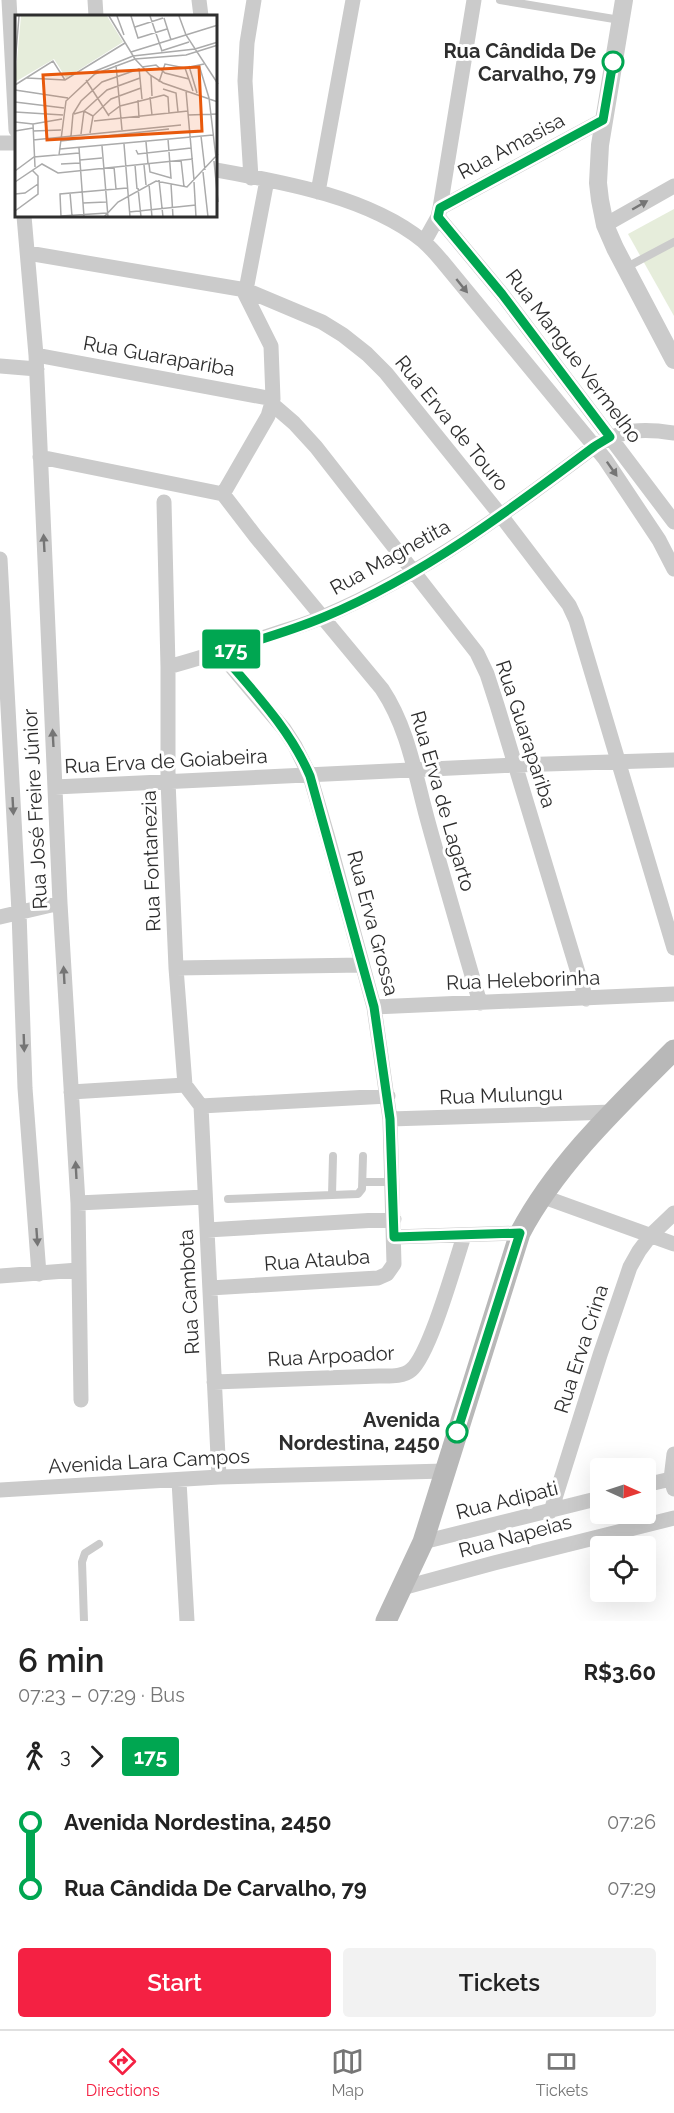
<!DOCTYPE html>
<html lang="en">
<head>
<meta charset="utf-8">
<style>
  body { margin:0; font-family:Raleway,sans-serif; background:#f2f2f2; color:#222; height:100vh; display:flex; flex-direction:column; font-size:22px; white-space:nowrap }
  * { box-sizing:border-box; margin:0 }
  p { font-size:20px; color:#767676 }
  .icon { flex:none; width:33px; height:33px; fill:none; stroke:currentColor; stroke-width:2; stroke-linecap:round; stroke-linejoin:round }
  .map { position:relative; height:1621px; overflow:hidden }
  .details { display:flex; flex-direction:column; background:#fff; flex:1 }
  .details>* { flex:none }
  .badge { padding:0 12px; border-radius:4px; font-size:21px; line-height:39px }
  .needle { width:39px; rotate:93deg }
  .tools { position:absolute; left:590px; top:1458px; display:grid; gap:12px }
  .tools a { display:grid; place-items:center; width:66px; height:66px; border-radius:6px; background:#fff; box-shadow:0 6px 24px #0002; font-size:30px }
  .map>.badge { position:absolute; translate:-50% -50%; box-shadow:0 0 0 3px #fff }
  .legs { display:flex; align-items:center; gap:9px; height:66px; padding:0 18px; font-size:20px }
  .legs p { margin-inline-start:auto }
  .summary { display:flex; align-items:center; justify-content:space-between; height:102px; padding:0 18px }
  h1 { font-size:33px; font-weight:600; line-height:45px }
  .cta { display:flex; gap:12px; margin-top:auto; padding:12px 18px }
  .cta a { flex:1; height:69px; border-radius:6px; background:#f42143; color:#fff; font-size:24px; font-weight:600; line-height:69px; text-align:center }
  .cta a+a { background:#f2f2f2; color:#222 }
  ul { padding:0 18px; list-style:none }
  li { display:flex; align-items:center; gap:21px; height:66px; font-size:22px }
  li i { display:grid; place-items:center; width:9px; height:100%; margin:0 8px; background:currentColor }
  li i::after { content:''; width:15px; height:15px; margin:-8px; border:4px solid; border-radius:50%; background:#fff }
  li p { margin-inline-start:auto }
  li:first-child i { background:linear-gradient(#0000 50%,currentColor 0) }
  li:last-child i { background:linear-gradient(currentColor 50%,#0000 0) }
  .dock { display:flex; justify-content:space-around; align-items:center; height:84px; border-top:2px solid #e0e0e0; background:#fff; font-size:16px; color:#767676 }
  .dock a { display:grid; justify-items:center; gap:3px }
  .dock .active { color:#f42143 }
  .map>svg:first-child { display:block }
  .green { fill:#e6eddb }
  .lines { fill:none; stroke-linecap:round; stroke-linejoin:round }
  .service { stroke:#cbcbcb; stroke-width:8 }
  .minor { stroke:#cbcbcb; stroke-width:15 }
  .tertiary { stroke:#cbcbcb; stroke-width:18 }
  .secondary { stroke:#b8b8b8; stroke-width:21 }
  .oneway { fill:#757575 }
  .line-1-casing { stroke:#fff; stroke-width:14 }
  .line-1 { stroke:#00a651; stroke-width:9 }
  .stop-1-dot { fill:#fff; stroke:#00a651; stroke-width:3 }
  .labels { text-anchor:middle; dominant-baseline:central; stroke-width:6; stroke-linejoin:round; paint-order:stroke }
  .stop-label { font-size:20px; font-weight:bold; fill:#2e2e2e; stroke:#fff; text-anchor:end }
  .street-label { font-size:20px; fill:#2e2e2e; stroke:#fff }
  .inset-road { fill:none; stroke:#ababab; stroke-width:1.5 }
  .view { fill:#e8590c; fill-opacity:0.15; stroke:#e8590c; stroke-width:3 }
  .inset-edge { fill:none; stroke:#2e2e2e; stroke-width:3 }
</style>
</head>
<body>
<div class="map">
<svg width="674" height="1621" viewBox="0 0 674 1621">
  <rect width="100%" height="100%" fill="#fff"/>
  <path class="green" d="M674,209V316L628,234Z"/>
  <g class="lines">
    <path class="service" d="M500,0L620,20
      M625,268L674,242
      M363,1182H393
      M332,1195L333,1156
      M228,1199L358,1194L362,1189L363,1156
      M84,1621L82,1562L85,1553L99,1544"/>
    <path class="minor" d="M9,0L16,130
      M95,0L96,16
      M199,0L201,16
      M0,143H16
      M216,170C283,182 369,197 423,241C430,247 436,254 442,261L605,459L659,540L674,569
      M251,178L245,81L247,43L254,0
      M318,192L353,0
      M440,208L603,120
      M24,216L36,355L60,903L78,1203L81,1400
      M438,217L502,294L674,522
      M605,225L674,186
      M424,242L438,217L440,208L474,0
      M28,253L246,290L322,322L343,335L367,354L386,373L502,517L569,605L576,620L674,948
      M246,290L267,180
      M36,355L273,399
      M0,366L37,369
      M272,404L294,423L316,447L477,653L487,674L497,705L586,999
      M40,457L223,494L256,537L382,689C408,728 415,774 427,818C444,880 462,941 480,1003
      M223,494L268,416L273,399L271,346L243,290
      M164,502L168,667V781L176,968L185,1085L201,1106
      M0,559L19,912L25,1088L39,1274
      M168,667C205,657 241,645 277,633C293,628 310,623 325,616C424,574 509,511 595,446C623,429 642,428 674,433
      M55,787L515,765L674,760
      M0,917L60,903
      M176,968L362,965
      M374,1007L674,994
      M71,1092L185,1085
      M201,1106L219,1477
      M201,1106L388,1096
      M390,1119L613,1112
      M541,1196L674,1244
      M78,1203L205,1197
      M207,1230L394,1219
      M394,1237L520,1233
      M0,1276L78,1270
      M210,1288L378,1278L387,1274L394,1264L390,1119L374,1007L328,838L310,776L295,746L284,729L220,653
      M214,1382L379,1376C390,1376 403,1377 411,1370C430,1354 455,1263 464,1236
      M674,1454L671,1479L674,1489
      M179,1481L187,1621
      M645,1485L671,1479
      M0,1490L219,1477L445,1471
      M551,1511L600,1355L630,1267L639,1251L651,1235L674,1213
      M423,1542L600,1498
      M402,1588L494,1563L674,1518"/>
    <path class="tertiary" d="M624,0L600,145L598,183L600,200L605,225L615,248L674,360"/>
    <path class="secondary" d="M386,1621L423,1542L520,1233C557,1163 619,1105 674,1050"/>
  </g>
  <defs><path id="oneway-solid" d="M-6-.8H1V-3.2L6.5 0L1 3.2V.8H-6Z" transform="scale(1.5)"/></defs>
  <g class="oneway">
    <use href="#oneway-solid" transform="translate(640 205) rotate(-30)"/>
    <use href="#oneway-solid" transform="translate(462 286) rotate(51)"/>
    <use href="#oneway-solid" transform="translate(612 469) rotate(55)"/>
    <use href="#oneway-solid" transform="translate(44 543) rotate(-93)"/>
    <use href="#oneway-solid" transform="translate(53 738) rotate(-93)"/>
    <use href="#oneway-solid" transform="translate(13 806) rotate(87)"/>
    <use href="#oneway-solid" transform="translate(64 975) rotate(-93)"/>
    <use href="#oneway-solid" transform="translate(24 1043) rotate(88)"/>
    <use href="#oneway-solid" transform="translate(76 1170) rotate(-93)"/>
    <use href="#oneway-solid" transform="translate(37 1237) rotate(86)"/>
  </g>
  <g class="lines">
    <defs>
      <path id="line-1" d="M457,1432L520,1233L394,1237L390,1119L374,1007L310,776C290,729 253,691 220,652C255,641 291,631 324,617C424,575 510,510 595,446L610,437L502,294L438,217L440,208L603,120L613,62"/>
    </defs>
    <use href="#line-1" class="line-1-casing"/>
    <use href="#line-1" class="line-1"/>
  </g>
  <g class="stop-1-dot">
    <circle cx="613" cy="62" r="10"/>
    <circle cx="457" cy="1432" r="10"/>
  </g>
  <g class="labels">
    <g class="stop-label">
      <text x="596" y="51">Rua Cândida De<tspan x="596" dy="23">Carvalho, 79</tspan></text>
      <text x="440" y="1420">Avenida<tspan x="440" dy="23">Nordestina, 2450</tspan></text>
    </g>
    <g class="street-label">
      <text transform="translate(511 146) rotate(-28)">Rua Amasisa</text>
      <text transform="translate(159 356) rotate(10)">Rua Guarapariba</text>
      <text transform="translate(574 356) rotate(53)">Rua Mangue Vermelho</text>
      <text transform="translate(452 423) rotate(51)">Rua Erva de Touro</text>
      <text transform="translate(390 557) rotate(-29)">Rua Magnetita</text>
      <text transform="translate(526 734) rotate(72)">Rua Guarapariba</text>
      <text transform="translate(166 761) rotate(-3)">Rua Erva de Goiabeira</text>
      <text transform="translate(443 801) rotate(74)">Rua Erva de Lagarto</text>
      <text transform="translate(35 809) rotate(-93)">Rua José Freire Júnior</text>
      <text transform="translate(151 861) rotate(-92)">Rua Fontanezia</text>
      <text transform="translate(373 923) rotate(75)">Rua Erva Grossa</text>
      <text transform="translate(523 980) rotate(-2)">Rua Heleborinha</text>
      <text transform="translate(501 1095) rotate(-2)">Rua Mulungu</text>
      <text transform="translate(317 1260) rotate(-4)">Rua Atauba</text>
      <text transform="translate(189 1292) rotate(-93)">Rua Cambota</text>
      <text transform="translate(581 1349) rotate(-72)">Rua Erva Crina</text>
      <text transform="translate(331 1356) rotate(-3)">Rua Arpoador</text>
      <text transform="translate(149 1461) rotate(-3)">Avenida Lara Campos</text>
      <text transform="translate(507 1500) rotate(-14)">Rua Adipati</text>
      <text transform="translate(515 1536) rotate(-15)">Rua Napeias</text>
    </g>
  </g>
  <g transform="translate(15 15)">
    <rect width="202" height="202" fill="#fff"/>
    <path d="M6,1H92L108,27L51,63L39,44L0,67Z" fill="#e6eddb"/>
    <path class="inset-road" d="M94,1L120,44L135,60L148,68L203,87M102,1L109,20M116,1L123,23L152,14M135,1L147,36M164,1L171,20L203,69M149,3L156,25M120,12L148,3M146,36L174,27M116,37L203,10M0,50L4,1M101,50L107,115M184,50L194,83L201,143M174,51L182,78M127,52L141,50L150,58L174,64M124,53L127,84M170,53L178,76M78,57L118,41L180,34L203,27M136,61L137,81M12,63L50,65L110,28M71,65L94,101M144,67L150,49L170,53L189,49M0,70L38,46L50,65M148,74L161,78L163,97M0,75L53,83M171,76L179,165M149,80L153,82L154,98M135,82L137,100M123,85L124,103M0,87L49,93M69,96L92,75L125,63M0,97L48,100M59,99L69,96L78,101M93,100L105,91L149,80M173,100L203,99M79,106L173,96M0,107L18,109L47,104M18,109L20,152M0,116L18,113M18,116L46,115M75,118L78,101L96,84L126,73M66,119L69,96M56,121L58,99L66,86L87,67L124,54M186,121L190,155M18,125L166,110M46,126L154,114M131,127L133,149M109,129L115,202M87,131L93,202M64,133L69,202M45,134L198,120M121,135L123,139L176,133M44,140L51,86L80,59L120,44L171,40L203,30M65,145L87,143M166,145L169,172M199,146L203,187M46,149L65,148M134,149L135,157L156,163L153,124M120,150L122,174M129,150L131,170M99,152L101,174M0,156L19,142L64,138M188,157L193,202M144,165L148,202M0,167L27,149L43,158L178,144M179,167L181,202M134,169L137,202M156,169L158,202M123,173L126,202M55,178L57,201M0,179L10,178L23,169M68,188L91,187M0,196L23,179V161L17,155M114,197L181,190M46,201L92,198M46,202L45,179L112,173M89,202L103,187L141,166L172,172L203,139"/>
    <path class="view" d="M184,52L187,116L32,125L28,60Z"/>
    <rect width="202" height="202" class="inset-edge"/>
  </g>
</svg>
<div class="tools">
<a><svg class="needle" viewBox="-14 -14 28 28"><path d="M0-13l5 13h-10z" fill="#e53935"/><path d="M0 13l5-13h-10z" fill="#767676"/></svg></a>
<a><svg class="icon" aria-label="locate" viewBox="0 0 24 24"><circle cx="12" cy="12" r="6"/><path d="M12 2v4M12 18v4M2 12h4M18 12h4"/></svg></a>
</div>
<b class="badge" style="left:231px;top:649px;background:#00a651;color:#fff">175</b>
</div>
<section class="details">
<div class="summary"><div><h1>6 min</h1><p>07:23 – 07:29 · Bus</p></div><b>R$3.60</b></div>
<div class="legs"><svg class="icon" aria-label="walk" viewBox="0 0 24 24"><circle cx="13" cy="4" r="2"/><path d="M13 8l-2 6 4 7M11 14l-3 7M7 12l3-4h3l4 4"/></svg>3<svg class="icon" aria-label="forward" viewBox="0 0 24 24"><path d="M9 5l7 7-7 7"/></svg><b class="badge" style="background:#00a651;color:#fff">175</b></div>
<ul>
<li><i style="color:#00a651"></i><b>Avenida Nordestina, 2450</b><p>07:26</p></li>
<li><i style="color:#00a651"></i><b>Rua Cândida De Carvalho, 79</b><p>07:29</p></li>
</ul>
<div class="cta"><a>Start</a><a>Tickets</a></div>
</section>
<nav class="dock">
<a class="active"><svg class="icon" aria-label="directions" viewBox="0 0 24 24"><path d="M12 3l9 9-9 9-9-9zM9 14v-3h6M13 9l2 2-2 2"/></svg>Directions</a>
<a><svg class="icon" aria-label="map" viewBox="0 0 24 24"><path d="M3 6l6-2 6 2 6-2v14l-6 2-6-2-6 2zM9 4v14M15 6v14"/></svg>Map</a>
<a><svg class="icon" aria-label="tickets" viewBox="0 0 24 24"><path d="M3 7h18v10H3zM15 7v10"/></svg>Tickets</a>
</nav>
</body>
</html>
